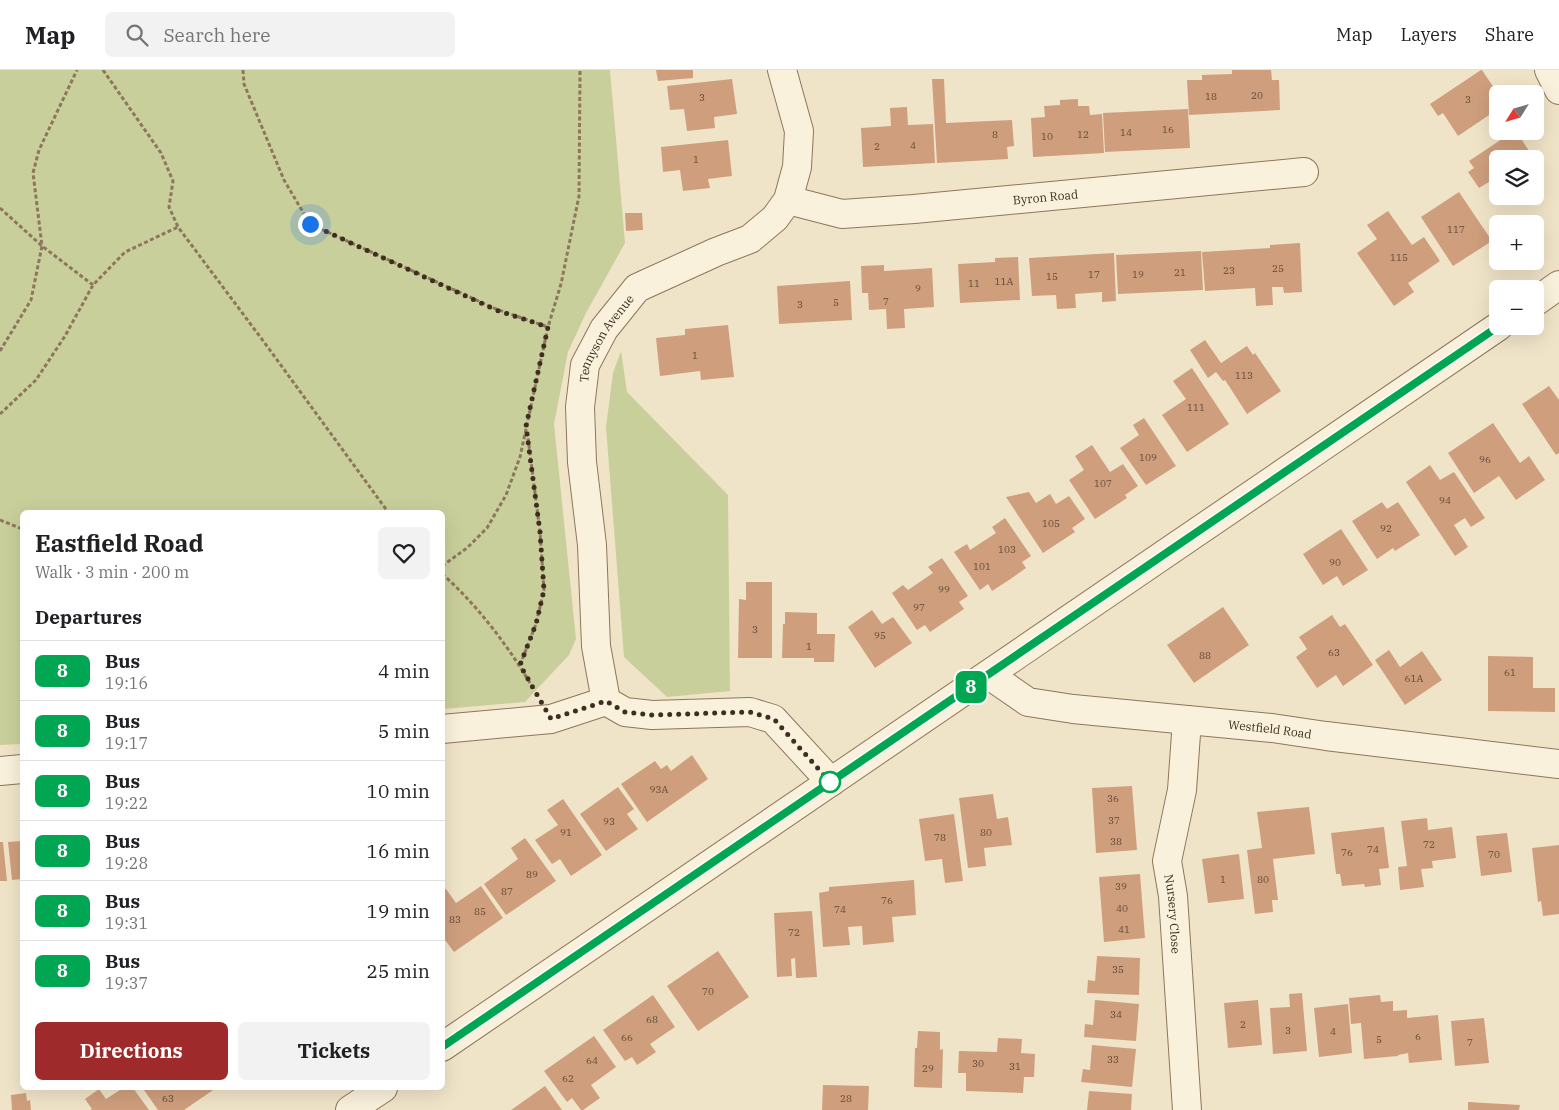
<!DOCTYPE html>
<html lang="en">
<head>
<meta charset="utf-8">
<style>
  body { margin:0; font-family:"IBM Plex Serif",serif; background:#f2f2f2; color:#202124; height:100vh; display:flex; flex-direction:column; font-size:19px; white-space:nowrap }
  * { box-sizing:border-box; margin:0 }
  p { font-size:16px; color:#757577 }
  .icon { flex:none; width:28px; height:28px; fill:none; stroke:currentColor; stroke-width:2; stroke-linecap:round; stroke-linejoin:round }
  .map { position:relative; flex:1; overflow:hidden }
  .sheet { position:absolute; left:20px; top:440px; width:425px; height:580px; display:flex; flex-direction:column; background:#fff; border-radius:8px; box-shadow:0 5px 20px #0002 }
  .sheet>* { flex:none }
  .badge { padding:0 10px; border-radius:8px; font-size:18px; line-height:32px }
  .needle { width:32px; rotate:233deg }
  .fabs { position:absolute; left:1489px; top:15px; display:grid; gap:10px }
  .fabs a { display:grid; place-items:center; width:55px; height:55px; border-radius:8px; background:#fff; box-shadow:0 5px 20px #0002; font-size:25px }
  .you { position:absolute; width:25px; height:25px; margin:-12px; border:4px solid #fff; border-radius:50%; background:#1a73e8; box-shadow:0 0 0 8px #1a73e833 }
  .map>.badge { position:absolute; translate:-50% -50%; box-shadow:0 0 0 2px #fff }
  h2 { padding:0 15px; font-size:19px; line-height:45px }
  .round { display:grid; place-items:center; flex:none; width:52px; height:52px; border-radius:8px; background:#f2f2f2 }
  .summary { display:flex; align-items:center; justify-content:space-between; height:85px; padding:0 15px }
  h1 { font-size:24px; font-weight:800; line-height:38px }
  .primary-button { display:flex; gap:10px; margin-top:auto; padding:10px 15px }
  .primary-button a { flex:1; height:58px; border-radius:8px; background:#9e2a2b; color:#fff; font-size:20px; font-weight:800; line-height:58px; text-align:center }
  .primary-button a+a { background:#f2f2f2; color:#202124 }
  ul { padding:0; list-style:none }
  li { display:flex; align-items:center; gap:15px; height:60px; padding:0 15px; border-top:1px solid #e0e0e0 }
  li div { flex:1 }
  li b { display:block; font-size:19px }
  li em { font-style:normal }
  li .badge { min-width:55px; font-weight:700; text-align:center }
  header { display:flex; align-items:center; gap:30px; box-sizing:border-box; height:70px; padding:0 25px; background:#fff; border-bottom:1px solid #e0e0e0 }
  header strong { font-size:24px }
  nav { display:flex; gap:28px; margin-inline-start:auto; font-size:18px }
  .search { width:350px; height:45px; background:#f2f2f2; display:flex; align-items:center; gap:12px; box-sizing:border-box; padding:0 18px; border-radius:8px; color:#757577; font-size:19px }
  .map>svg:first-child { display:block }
  .green { fill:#c9cf9b }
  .building { fill:#cf9f7d }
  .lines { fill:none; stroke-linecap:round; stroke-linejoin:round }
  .minor-casing { stroke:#8d765c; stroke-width:30 }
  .tertiary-casing { stroke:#8d765c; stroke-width:30 }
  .path { stroke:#8d765c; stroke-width:3; stroke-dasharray:4 2.5; stroke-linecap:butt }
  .minor { stroke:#faf1dc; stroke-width:28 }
  .tertiary { stroke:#faf1dc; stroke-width:28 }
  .line-casing { stroke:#fff; stroke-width:11 }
  .line { stroke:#00a651; stroke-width:8 }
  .walk { stroke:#3d2e20; stroke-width:5; stroke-dasharray:0 9 }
  .stop-dot { fill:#fff; stroke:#00a651; stroke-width:2.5 }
  .labels { text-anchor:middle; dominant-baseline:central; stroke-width:4.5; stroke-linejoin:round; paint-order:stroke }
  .number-label { font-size:10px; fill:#624a37 }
  .street-label { font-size:12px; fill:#3d2e20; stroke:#f7eed8 }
</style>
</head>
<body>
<header>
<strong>Map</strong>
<div class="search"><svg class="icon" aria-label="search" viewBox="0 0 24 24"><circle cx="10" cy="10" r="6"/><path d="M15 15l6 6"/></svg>Search here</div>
<nav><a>Map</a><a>Layers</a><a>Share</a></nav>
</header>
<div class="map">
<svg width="1559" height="1040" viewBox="0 0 1559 1040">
  <rect width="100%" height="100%" fill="#f0e4c8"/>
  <path class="green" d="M0,0H610L625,173L586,243L568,282L554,354L576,569L569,585L525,632L443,639L442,442H22V674L0,675Z
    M621,281L627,322L728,425L730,621L667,627L624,587L606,357L613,303Z"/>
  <path class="building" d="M656,0H693V8L658,11Z
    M1232,0H1271L1272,10H1279L1280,40L1189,45L1187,10H1202V5L1232,4Z
    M1481,0H1482L1498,24V39L1458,66L1443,43L1438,46L1430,34Z
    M732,9L737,44L714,47L715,58L687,61L684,39L670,40L667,16Z
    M932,9H944L946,53L1012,50L1014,76L1007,77L1008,89L937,93Z
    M1078,29V36H1089L1090,45L1102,44L1104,83L1033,87L1031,48L1045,47L1044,36L1060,35V30Z
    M907,37L908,55L933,54L935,93L863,97L861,58L891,56L890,38Z
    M1188,39L1190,78L1105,82L1103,43Z
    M1518,64L1531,84L1523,89H1498V119L1492,110L1479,118L1468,102L1474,98L1469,91L1508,65L1511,69Z
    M728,70L732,106L708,109L710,118L683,121L680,100L663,102L661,77Z
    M1459,122L1492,171L1453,196L1421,147Z
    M1502,126H1522L1508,135Z
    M1388,141L1412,175L1424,167L1440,191L1408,213L1414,222L1394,236L1357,183L1377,169L1367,155Z
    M625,143H642L643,160L626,161Z
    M1300,173L1302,222L1284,223L1283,217H1272L1273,235L1256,236L1255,218L1205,221L1202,182L1270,178V175Z
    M1201,181L1203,220L1118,224L1116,185Z
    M1114,183L1116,231L1102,232V222L1075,224L1076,238L1057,239L1056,225L1032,226L1029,188Z
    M1018,187L1020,230L960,233L958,194L995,192V188Z
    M884,195V201L932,198L934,237L904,239L905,258L887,259L886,239L869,240L868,223H862L861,196Z
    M850,211L852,250L779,254L777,216Z
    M728,255L734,307L701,310L700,301L660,306L656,268L685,265V259Z
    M1205,270L1221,293L1247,276L1253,285L1255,283L1281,321L1247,344L1225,310L1223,311L1216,302L1208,308L1190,280Z
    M1192,298L1229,354L1187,382L1162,345L1186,329L1173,311Z
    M1549,316L1559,330V383L1556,385L1522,334Z
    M1144,348L1176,396L1146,415L1120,378L1139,365L1133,355Z
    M1493,353L1520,393L1529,386L1545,410L1516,430L1499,406L1474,423L1448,383Z
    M1092,375L1110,402L1123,394L1138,416L1125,425L1127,428L1095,449L1069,410L1084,400L1075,386Z
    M1430,395L1440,410L1454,402L1485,448L1471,457L1465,448L1454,455L1468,477L1455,486L1406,412Z
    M1029,422L1036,433L1050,424L1056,434L1069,426L1085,449L1072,458L1075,462L1043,483L1006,427Z
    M1382,432L1387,439L1398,432L1420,465L1395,481L1393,478L1377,489L1352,451Z
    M1005,448L1031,486L1022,492L1026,498L1009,510L992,521L988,514L980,520L954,482L967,474L970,480L996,463L992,457Z
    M1341,459L1368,500L1343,516L1337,506L1323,515L1303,484Z
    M942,488L968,526L959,532L964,539L930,562L925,555L917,560L892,523L903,515L908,520L933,503L928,497Z
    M746,512H772V588H738L739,529L746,530Z
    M1223,537L1249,575L1194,613L1167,575Z
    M872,540L882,554L893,547L912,573L875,598L848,557Z
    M785,542L817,543V564H835L834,592H814V588H782L783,554H785Z
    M1332,545L1340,557L1345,554L1373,595L1343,616L1336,605L1317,618L1296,587L1307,579L1299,567Z
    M1389,580L1400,597L1422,581L1442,610L1405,635L1375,590Z
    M1488,586L1533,587V618H1555V642L1488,641Z
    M692,685L708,709L647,752L621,714L655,691L661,699L667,695L671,701Z
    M1132,716L1137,780L1096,783L1092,718Z
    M618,717L634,739L627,744L638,759L606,781L580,744Z
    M993,724L997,749L1008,747L1012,775L984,778L986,796L968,798L959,728Z
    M563,729L602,785L571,806L560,789L552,794L535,770L558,755L547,740Z
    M1309,737L1315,784L1273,789L1278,830H1272L1273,842L1255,844L1247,780L1262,778L1257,742Z
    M954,744L963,811L945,813L942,789L925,791L919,749Z
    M1427,748L1428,760L1452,757L1456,788L1432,791L1433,798L1421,799L1424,817L1400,820L1398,797L1407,796L1401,751Z
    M1384,757L1389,798L1379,799L1381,815L1365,817L1364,814L1342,816L1340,804H1336L1331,763Z
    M1507,763L1512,802L1481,806L1476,766Z
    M525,768L556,811L506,845L484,814L518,789L511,778Z
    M22,771V809L12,810L8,772Z
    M0,772H3L7,811H0Z
    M1559,775V844L1543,846L1541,831L1538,832L1532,778Z
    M1239,784L1244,829L1208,833L1202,789Z
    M1140,804L1145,868L1104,872L1099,807Z
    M914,810L916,845L892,847L894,872L863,875L862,856L848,857L850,875L823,877L819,823L829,821V817Z
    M481,816L503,848L454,882L442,866V821L446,819L456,833Z
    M812,841L817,907L796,908L795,888L791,889L792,906L777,907L774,843Z
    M718,881L749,927L698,961L667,916Z
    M1097,886L1140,888L1139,925L1087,923L1088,910L1095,911Z
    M1302,923L1307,981L1273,984L1270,938L1290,937L1289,924Z
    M653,925L675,957L650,974L656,982L637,995L632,987L625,991L603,960Z
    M1380,925L1381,932L1393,931V941L1407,940V948L1438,945L1442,990L1409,993L1408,983L1398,985V986L1364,989L1361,953L1351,954L1349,928Z
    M1095,930L1139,934L1136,971L1084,967L1085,954L1093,955Z
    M1258,930L1262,975L1228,978L1224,933Z
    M1348,934L1352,983L1319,987L1314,938Z
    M1484,948L1489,993L1455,996L1451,951Z
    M918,961L940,962V980L943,979L942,1018L914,1017L915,978H917Z
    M594,966L616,997L591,1015L600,1028L583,1040H581L572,1028L567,1032L544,1001Z
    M998,968L1022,969L1021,983L1035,984L1034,1007H1024L1023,1023L966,1021V1003H958L959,981L997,982Z
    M1092,975L1136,979L1132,1017L1081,1012L1083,999L1090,1000Z
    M823,1015L869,1016L868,1040H822Z
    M545,1016L562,1040H511L521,1033Z
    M123,1018H133L149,1040H90L92,1039L85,1029L99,1019L106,1029Z
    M149,1018H216L184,1040H158L144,1020Z
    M1089,1021L1132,1024L1131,1040H1087Z
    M26,1023L27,1031L30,1030L31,1040H12L11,1025Z
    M1468,1032L1520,1035L1519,1040H1468Z"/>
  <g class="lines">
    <defs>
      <g id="minor">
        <path d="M1549,0L1559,20"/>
        <path id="s1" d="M788,130L842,144L914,139L1304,102"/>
        <path id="s2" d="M989,605L1028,632L1073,639L1272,658L1326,666L1559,694"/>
        <path id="s3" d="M606,631L596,576L592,475L582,392L580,337L585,295L604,259L637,218L716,182L750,169L775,148L788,130L797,97L799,61L782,0"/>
        <path id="s4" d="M1187,650L1182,720L1167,791L1173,826L1187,1040"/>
        <path d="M442,659L551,649L606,631L625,642L652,645L750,642L773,649L831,712"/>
        <path d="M0,701L22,699"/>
      </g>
      <path id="tertiary" d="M1535,232L1559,215
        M442,977L1499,256
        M350,1040L383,1018"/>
    </defs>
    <use href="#minor" class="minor-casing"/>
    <use href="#tertiary" class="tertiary-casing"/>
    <path class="path" d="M103,0L161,83L173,111L169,137L178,157L261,268L388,442
      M243,0L244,14L284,110L310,154L496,239L548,257
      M0,138L42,176L93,215
      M0,281L31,230L42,176L33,103L39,80L77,0
      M0,344L36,310L65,266L93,215L125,182L178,157
      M0,450L22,459
      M442,496L467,478L487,458L506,425L520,387L548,257L561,214L579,126L580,0
      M442,504C477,534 512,581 534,620
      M520,595L536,554L544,520L540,462L527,360"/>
    <use href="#minor" class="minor"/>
    <use href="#tertiary" class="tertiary"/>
  </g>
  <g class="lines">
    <defs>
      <path id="line" d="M442,977L1499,256"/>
    </defs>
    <use href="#line" class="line-casing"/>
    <use href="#line" class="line"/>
    <path class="walk" d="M310,154L496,240L548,257L526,356L540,462L544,520L536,554L520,595L551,649L606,631L625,642L652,645L750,642L774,649L830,712"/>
  </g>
  <circle class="stop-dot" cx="830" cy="712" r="10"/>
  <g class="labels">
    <g class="number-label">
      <text x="1257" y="25">20</text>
      <text x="1211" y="26">18</text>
      <text x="702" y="27">3</text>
      <text x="1468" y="29">3</text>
      <text x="1168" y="59">16</text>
      <text x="1126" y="62">14</text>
      <text x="995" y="64">8</text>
      <text x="1083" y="64">12</text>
      <text x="1047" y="66">10</text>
      <text x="913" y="75">4</text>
      <text x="877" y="76">2</text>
      <text x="696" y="89">1</text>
      <text x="1456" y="159">117</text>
      <text x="1399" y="187">115</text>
      <text x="1278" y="198">25</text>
      <text x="1229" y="200">23</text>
      <text x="1180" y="202">21</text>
      <text x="1094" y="204">17</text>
      <text x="1138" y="204">19</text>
      <text x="1052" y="206">15</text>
      <text x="1004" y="211">11A</text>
      <text x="974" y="213">11</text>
      <text x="918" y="218">9</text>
      <text x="886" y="231">7</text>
      <text x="836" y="232">5</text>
      <text x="800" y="234">3</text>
      <text x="695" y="285">1</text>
      <text x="1244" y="305">113</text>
      <text x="1196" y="337">111</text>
      <text x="1148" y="387">109</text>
      <text x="1485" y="389">96</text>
      <text x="1103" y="413">107</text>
      <text x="1445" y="430">94</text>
      <text x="1051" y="453">105</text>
      <text x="1386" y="458">92</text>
      <text x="1007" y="479">103</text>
      <text x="1335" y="492">90</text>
      <text x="982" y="496">101</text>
      <text x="944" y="519">99</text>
      <text x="919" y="537">97</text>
      <text x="755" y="559">3</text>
      <text x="880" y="565">95</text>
      <text x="809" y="576">1</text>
      <text x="1334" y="582">63</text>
      <text x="1205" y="585">88</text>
      <text x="1510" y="602">61</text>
      <text x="1414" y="608">61A</text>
      <text x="659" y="719">93A</text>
      <text x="1113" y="728">36</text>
      <text x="1114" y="750">37</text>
      <text x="609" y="751">93</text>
      <text x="566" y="762">91</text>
      <text x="986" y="762">80</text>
      <text x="940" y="767">78</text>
      <text x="1116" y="771">38</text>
      <text x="1429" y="774">72</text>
      <text x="1373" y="779">74</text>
      <text x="1347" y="782">76</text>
      <text x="1494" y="784">70</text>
      <text x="532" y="804">89</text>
      <text x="1223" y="809">1</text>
      <text x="1263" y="809">80</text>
      <text x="1121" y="816">39</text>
      <text x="507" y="821">87</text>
      <text x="887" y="830">76</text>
      <text x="1122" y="838">40</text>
      <text x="840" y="839">74</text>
      <text x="480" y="841">85</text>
      <text x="455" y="849">83</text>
      <text x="1124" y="859">41</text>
      <text x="794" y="862">72</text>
      <text x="1118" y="899">35</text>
      <text x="708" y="921">70</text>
      <text x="1116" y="944">34</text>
      <text x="652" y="949">68</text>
      <text x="1243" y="954">2</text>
      <text x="1288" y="960">3</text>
      <text x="1333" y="961">4</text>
      <text x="1418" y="966">6</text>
      <text x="627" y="967">66</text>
      <text x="1379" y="969">5</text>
      <text x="1470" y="972">7</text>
      <text x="1113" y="989">33</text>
      <text x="592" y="990">64</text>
      <text x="978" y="993">30</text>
      <text x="1015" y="996">31</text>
      <text x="928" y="998">29</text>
      <text x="568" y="1008">62</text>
      <text x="168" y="1028">63</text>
      <text x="846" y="1028">28</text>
    </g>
    <g class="street-label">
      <text stroke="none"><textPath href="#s1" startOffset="260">Byron Road</textPath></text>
      <text stroke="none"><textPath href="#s3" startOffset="371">Tennyson Avenue</textPath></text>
      <text stroke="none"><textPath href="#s2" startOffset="291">Westfield Road</textPath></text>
      <text stroke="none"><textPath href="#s4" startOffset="196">Nursery Close</textPath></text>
    </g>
  </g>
</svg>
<div class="fabs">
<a><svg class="needle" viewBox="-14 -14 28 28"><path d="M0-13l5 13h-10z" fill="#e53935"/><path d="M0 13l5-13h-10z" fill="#757577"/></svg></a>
<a><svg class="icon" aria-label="layers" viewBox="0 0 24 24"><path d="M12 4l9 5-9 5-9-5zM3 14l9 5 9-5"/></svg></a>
<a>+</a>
<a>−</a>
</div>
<div class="you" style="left:310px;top:154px"></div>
<b class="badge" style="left:971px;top:617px;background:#00a651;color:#fff">8</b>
<section class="sheet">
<div class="summary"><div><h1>Eastfield Road</h1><p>Walk · 3 min · 200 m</p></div><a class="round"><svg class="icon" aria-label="heart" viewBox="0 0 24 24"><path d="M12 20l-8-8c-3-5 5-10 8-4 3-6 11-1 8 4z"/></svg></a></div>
<h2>Departures</h2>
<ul>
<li><span class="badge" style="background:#00a651;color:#fff">8</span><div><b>Bus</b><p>19:16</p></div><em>4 min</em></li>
<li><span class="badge" style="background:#00a651;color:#fff">8</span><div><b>Bus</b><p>19:17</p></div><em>5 min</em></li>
<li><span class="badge" style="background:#00a651;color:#fff">8</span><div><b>Bus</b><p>19:22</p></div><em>10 min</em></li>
<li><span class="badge" style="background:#00a651;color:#fff">8</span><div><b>Bus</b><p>19:28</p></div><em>16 min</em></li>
<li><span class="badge" style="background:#00a651;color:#fff">8</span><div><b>Bus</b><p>19:31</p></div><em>19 min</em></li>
<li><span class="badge" style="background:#00a651;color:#fff">8</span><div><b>Bus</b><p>19:37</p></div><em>25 min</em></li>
</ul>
<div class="primary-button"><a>Directions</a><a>Tickets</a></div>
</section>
</div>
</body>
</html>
